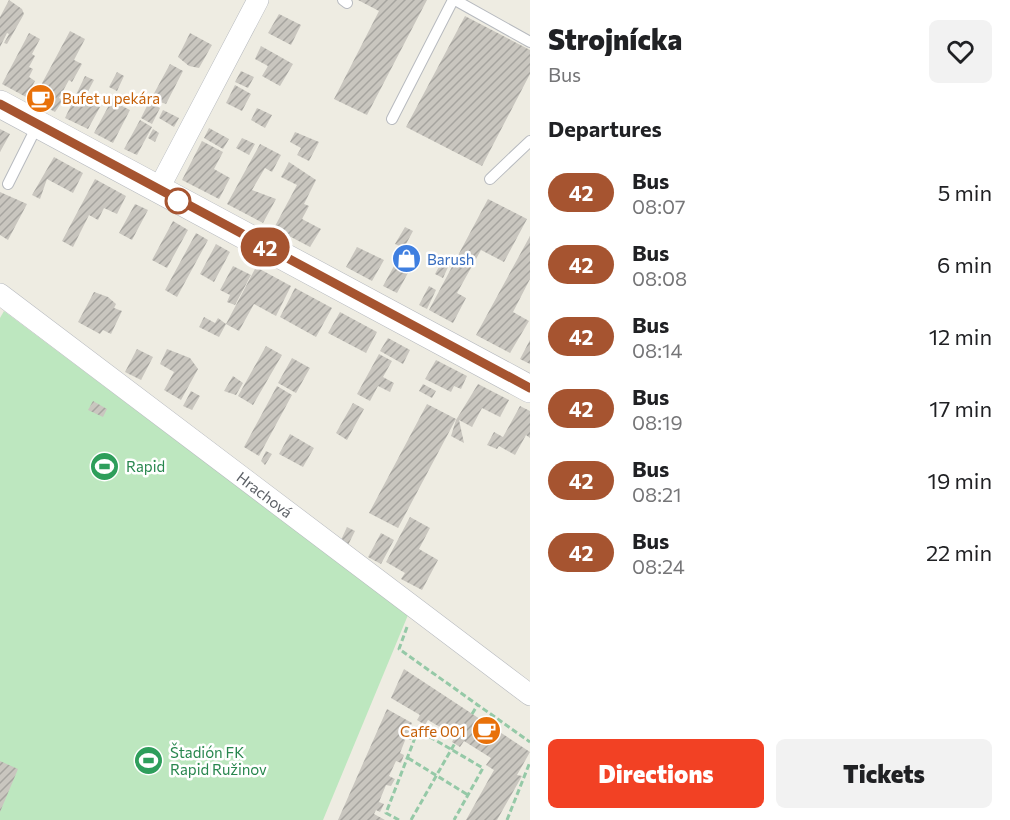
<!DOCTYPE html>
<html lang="en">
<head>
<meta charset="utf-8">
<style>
  body { margin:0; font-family:Commissioner,sans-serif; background:#f2f2f2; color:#202124; height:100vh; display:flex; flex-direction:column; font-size:22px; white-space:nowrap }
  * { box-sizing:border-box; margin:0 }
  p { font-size:20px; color:#757577 }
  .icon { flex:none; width:33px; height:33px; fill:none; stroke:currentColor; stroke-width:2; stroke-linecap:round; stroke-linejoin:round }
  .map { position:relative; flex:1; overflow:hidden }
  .sheet { display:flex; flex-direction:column; background:#fff; width:480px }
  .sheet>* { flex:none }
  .badge { padding:0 12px; border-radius:20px; font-size:21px; line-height:39px }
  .map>.badge { position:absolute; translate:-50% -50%; box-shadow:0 0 0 3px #fff }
  h2 { padding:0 18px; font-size:22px; line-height:54px }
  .round { display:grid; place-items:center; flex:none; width:63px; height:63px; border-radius:9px; background:#f2f2f2 }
  .summary { display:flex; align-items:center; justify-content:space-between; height:102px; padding:0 18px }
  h1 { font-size:28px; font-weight:800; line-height:45px }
  .action { display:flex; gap:12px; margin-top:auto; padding:12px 18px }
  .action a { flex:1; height:69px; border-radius:9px; background:#f24124; color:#fff; font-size:24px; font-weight:800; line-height:69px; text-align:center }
  .action a+a { background:#f2f2f2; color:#202124 }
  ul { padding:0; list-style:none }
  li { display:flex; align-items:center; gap:18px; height:72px; padding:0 18px }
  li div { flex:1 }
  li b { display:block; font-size:22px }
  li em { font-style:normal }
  li .badge { min-width:66px; font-weight:700; text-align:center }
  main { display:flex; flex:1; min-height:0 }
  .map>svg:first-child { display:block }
  .garden { fill:#bde7bf }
  .building { fill:url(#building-hatch) }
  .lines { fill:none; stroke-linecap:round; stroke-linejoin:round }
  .service-casing { stroke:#b7babf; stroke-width:12 }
  .minor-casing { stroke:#b7babf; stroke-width:22 }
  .tertiary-casing { stroke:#b7babf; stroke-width:28 }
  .path { stroke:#95c9a7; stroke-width:3; stroke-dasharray:6 3; stroke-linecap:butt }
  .service { stroke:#fff; stroke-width:10 }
  .minor { stroke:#fff; stroke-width:21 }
  .tertiary { stroke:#fff; stroke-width:27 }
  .line-casing { stroke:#fff; stroke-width:14 }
  .line { stroke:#a65430; stroke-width:9 }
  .stop-dot { fill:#fff; stroke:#a65430; stroke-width:3 }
  .labels { text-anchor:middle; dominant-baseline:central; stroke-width:5; stroke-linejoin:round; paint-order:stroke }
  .food-label { font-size:15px; fill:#c56008; stroke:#fff; text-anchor:start }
  .shop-label { font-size:15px; fill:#366cbe; stroke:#fff; text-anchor:start }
  .leisure-label { font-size:15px; fill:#27864d; stroke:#fff; text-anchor:start }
  .street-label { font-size:15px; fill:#5a5e64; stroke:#fff }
</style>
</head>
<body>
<main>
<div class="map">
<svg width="530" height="820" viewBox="0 0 530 820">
  <defs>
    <pattern id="building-hatch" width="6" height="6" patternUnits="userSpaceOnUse" patternTransform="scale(1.5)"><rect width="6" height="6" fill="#c9c6bf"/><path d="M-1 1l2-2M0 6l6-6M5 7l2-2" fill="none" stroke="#a6a49f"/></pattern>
  </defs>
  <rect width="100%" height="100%" fill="#eeece2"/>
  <path class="garden" d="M4,311L408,615L323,820H0V318Z"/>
  <path class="building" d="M9,0L22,9L24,14L7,44L4,43L9,34L7,33L0,47V17Z
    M358,0H427L367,115L334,99L379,11Z
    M279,14L301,25L291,45L268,33Z
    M465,16L530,50V74L482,166L406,127Z
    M70,31L85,39L74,60L82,64L72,82L69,80L59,98L63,100L55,112L33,100Z
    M29,33L40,39L32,54L35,56L29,67L33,69L29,77L35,81L26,97L2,84Z
    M190,33L212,45L199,68L189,66L178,57Z
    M261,46L293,64L280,86L262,76L268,66L255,59Z
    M170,64L183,71L166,104L151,99Z
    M241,71L254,77L248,88L235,82Z
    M117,72L124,76L117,91L109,87Z
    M85,76L94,80L84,99L100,107L88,129L65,118Z
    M235,85L251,94L242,111L226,103Z
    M115,94L124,98L120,105L130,110L113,143L94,133Z
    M149,102L160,108L152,124L141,118Z
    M257,108L272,115L265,128L251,120Z
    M163,110L179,118L174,127L159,118Z
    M140,120L152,127L137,155L124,149Z
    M209,128L229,139L223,149L204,138Z
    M0,129L10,134L0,152Z
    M153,129L159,133L155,142L148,138Z
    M295,132L319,142L309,161L297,155L301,148L290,142Z
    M242,138L255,144L249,155L236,148Z
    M202,141L223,152L214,169L230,178L219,199L182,180Z
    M260,144L281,155L272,172L265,168L252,190L276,199L263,223L227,204Z
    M54,157L83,173L73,193L47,179L40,199L32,195Z
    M289,162L316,180L304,204L309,206L302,219L321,229L310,247L274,228L297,185L281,177Z
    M95,179L126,196L117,214L104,208L98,220L89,215L73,247L62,241Z
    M0,192L27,204L8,240L0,235Z
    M488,199L527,219L504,262L481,250L457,293L466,298L453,323L429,310Z
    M135,204L148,210L132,240L119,233Z
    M173,221L188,230L167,268L152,260Z
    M405,227L413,231L406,244L420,251L397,293L383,286L404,248L395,244Z
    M196,233L208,240L177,297L165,290Z
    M530,236V279L513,312L529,321L510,353L476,335Z
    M216,244L230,252L214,282L200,274Z
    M357,247L384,260L372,281L346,267Z
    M442,261L449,265L443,278L435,274Z
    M233,266L251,275L235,305L227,302L230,295L220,290Z
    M256,267L291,286L276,316L254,304L239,331L226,324Z
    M429,286L436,290L427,309L419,305Z
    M295,288L332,308L316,337L280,317Z
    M94,292L108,297L116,304L114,308L122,311L111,334L103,330L100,334L78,322Z
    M340,312L377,332L366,353L328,333Z
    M204,317L215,323L218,318L226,324L219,337L199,327Z
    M388,338L410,350L403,364L380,351Z
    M530,340V364L520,359Z
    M266,346L282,355L253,405L238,396Z
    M137,349L153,357L141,380L125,372Z
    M167,349L190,358L198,369L181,400L164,390L174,372L160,364Z
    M379,354L392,361L383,377L394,383L390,392L378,386L370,401L357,394Z
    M292,358L310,368L296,393L278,383Z
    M436,360L467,376L461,389L454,386L451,392L425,379Z
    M233,376L243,383L236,395L224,391Z
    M423,384L436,391L432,398L419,391Z
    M478,384L509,400L500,417L482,408L472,427L459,420L464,443L451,436L456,420Z
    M277,386L292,395L259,456L244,447Z
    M191,391L200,396L192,410L183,406Z
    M93,401L107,409L103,417L88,410Z
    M353,403L364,409L347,440L336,433Z
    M427,404L456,419L398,528L369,513Z
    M520,406L530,411V438L526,435L515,455L499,446L497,449L487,445L494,432L503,437Z
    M290,434L314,448L303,467L279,454Z
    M266,451L272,454L265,465L261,461Z
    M410,517L430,528L419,549L438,560L422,590L401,579L405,573L386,562Z
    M347,527L355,531L348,545L341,540Z
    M381,533L394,540L381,564L368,557Z
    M404,669L530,752L517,775L522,776L497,820H466L494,770L486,765L491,758L464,741L460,747L452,742L455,736L428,720L425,725L417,720L420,715L391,698Z
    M387,709L412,723L409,730L414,732L411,740L406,738L400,753L404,755L401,763L396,761L389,776L395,779L391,786L386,785L379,802L384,804L380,812L376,810L374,814L385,820H338Z
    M0,761L18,769L0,812Z"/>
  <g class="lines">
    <defs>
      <path id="service" d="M343,0L347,3
        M455,0L530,42
        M392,119L453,0
        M490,179L530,141
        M8,184L38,124"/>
      <g id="minor">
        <path d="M158,190L258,0"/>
        <path id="s1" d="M0,294L530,695"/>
      </g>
      <path id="tertiary" d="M0,104L530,389"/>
    </defs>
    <use href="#service" class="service-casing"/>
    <use href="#minor" class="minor-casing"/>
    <use href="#tertiary" class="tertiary-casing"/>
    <path class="path" d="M407,627L399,649L530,742
      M472,714L477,706
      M408,758L468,795
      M399,820L386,813L418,730L483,768L454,820
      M411,820L455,743
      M507,820L530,762"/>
    <use href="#service" class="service"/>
    <use href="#minor" class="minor"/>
    <use href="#tertiary" class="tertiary"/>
  </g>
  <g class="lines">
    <defs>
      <path id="line" d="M0,104L530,388"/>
    </defs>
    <use href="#line" class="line-casing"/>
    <use href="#line" class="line"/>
  </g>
  <defs>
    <symbol id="cafe-disc" viewBox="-11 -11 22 22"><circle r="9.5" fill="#e8710a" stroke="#fff"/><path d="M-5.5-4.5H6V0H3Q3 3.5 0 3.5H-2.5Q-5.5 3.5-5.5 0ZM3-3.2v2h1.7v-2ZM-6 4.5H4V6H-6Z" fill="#fff"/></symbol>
    <symbol id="shop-disc" viewBox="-11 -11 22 22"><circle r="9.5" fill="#3f7fe0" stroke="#fff"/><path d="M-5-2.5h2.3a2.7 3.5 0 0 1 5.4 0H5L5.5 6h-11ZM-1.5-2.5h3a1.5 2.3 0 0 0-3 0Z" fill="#fff"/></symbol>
    <symbol id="stadium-disc" viewBox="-11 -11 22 22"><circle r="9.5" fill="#2e9e5b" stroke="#fff"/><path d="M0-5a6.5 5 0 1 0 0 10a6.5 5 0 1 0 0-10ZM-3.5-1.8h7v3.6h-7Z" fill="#fff"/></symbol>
  </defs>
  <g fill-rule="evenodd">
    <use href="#cafe-disc" x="24" y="82" width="33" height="33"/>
    <use href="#shop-disc" x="390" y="242" width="33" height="33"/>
    <use href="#stadium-disc" x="88" y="450" width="33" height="33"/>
    <use href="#cafe-disc" x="470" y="714" width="33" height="33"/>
    <use href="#stadium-disc" x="132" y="744" width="33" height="33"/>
  </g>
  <circle class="stop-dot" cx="178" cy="201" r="12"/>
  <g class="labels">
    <g class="food-label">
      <text x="62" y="98">Bufet u pekára</text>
      <text x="466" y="731" text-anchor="end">Caffe 001</text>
    </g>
    <g class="shop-label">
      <text x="427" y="259">Barush</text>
    </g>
    <g class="leisure-label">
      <text x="126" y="466">Rapid</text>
      <text x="170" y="752">Štadión FK<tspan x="170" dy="17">Rapid Ružinov</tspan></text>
    </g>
    <g class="street-label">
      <text stroke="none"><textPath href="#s1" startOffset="332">Hrachová</textPath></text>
    </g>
  </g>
</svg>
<b class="badge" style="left:265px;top:247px;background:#a65430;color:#fff">42</b>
</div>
<section class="sheet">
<div class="summary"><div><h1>Strojnícka</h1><p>Bus</p></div><a class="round"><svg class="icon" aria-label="heart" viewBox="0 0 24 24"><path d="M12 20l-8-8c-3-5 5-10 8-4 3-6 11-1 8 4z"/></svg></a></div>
<h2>Departures</h2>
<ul>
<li><span class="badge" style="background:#a65430;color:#fff">42</span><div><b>Bus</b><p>08:07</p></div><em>5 min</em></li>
<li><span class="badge" style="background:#a65430;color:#fff">42</span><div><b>Bus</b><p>08:08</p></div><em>6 min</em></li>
<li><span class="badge" style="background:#a65430;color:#fff">42</span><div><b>Bus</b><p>08:14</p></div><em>12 min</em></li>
<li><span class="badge" style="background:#a65430;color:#fff">42</span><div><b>Bus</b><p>08:19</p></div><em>17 min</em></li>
<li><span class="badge" style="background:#a65430;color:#fff">42</span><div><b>Bus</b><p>08:21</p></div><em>19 min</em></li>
<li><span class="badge" style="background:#a65430;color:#fff">42</span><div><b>Bus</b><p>08:24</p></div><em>22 min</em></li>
</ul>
<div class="action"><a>Directions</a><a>Tickets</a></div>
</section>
</main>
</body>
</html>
